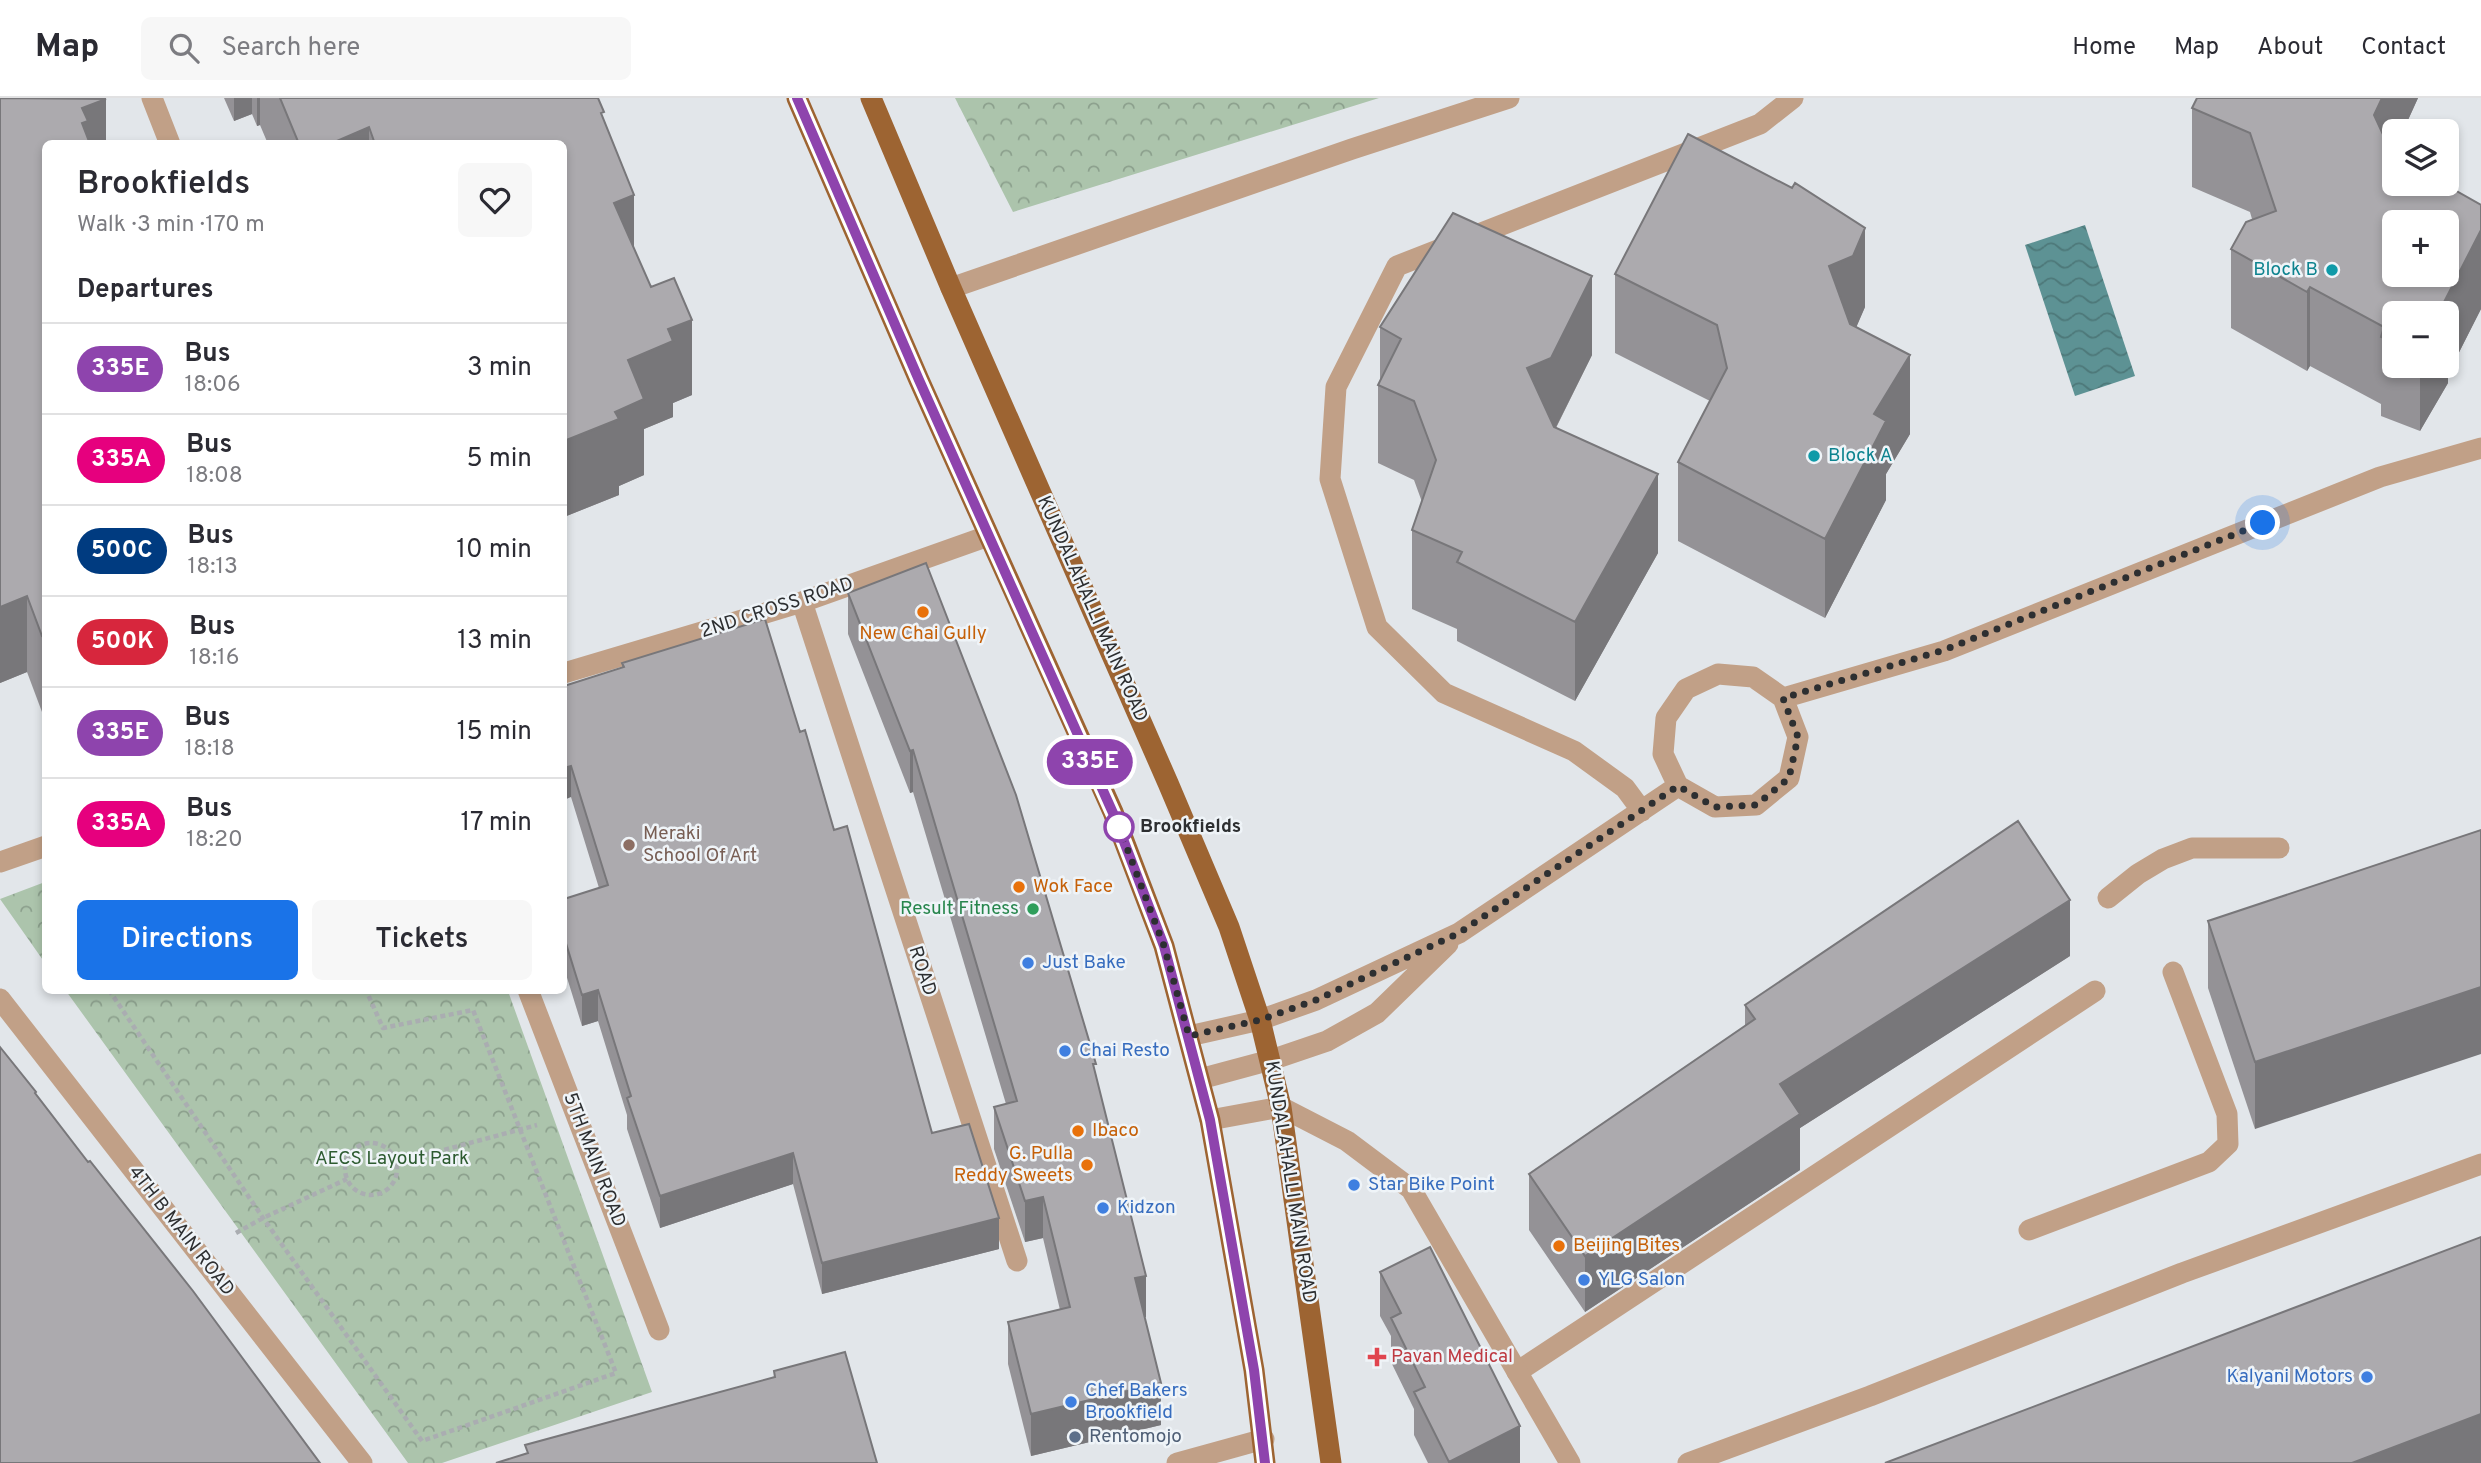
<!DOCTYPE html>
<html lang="en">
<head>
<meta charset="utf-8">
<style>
  body { margin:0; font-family:Overpass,sans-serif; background:#f7f7f7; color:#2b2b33; height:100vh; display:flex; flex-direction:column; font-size:26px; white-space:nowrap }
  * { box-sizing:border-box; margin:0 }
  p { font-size:23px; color:#7c7c81 }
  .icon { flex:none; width:38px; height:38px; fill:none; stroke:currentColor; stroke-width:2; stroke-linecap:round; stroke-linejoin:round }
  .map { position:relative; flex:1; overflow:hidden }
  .side { position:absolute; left:42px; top:42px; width:525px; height:854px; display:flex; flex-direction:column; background:#fff; border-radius:10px; box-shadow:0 4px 10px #0003 }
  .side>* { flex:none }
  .badge { padding:0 14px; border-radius:23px; font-size:24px; line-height:46px }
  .fabs { position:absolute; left:2382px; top:21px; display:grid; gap:14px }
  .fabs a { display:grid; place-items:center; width:77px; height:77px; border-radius:10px; background:#fff; box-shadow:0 4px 10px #0003; font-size:35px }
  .you { position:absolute; width:35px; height:35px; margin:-18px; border:5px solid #fff; border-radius:50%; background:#1a73e8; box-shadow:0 0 0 10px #1a73e833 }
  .map>.badge { position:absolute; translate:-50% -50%; box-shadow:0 0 0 4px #fff }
  h2 { padding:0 35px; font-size:26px; line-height:63px }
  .round { display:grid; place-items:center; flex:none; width:74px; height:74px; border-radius:10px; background:#f7f7f7 }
  .headline { display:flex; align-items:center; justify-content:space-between; height:119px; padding:0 35px }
  h1 { font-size:33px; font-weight:600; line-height:52px }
  .action { display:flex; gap:14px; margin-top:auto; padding:14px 35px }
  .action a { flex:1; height:80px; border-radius:10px; background:#1a73e8; color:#fff; font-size:28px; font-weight:600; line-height:80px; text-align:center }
  .action a+a { background:#f7f7f7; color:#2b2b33 }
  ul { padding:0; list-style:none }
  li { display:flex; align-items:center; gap:21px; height:91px; padding:0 35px; border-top:2px solid #e1e1e2 }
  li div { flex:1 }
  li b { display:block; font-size:26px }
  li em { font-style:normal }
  li .badge { min-width:77px; font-weight:700; text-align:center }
  header { display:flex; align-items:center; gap:42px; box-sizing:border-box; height:98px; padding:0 35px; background:#fff; border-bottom:2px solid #e1e1e2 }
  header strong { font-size:33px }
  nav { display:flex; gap:38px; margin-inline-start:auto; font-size:24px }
  .search { width:490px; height:63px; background:#f7f7f7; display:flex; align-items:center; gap:18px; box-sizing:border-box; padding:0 24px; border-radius:10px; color:#7c7c81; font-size:26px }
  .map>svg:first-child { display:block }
  .park { fill:url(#park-crowns) }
  .water { fill:url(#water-waves) }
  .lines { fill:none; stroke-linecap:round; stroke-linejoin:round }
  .path { stroke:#aaadb1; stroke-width:4.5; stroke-dasharray:5 3.5; stroke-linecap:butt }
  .lane { stroke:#c1a087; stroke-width:21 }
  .street { stroke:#c1a087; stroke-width:21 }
  .primary { stroke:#9d6432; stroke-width:21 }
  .wall { fill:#949296; fill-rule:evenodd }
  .shaded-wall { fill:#78777a }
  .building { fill:#acaaae; stroke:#78777a; stroke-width:2; fill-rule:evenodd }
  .line-casing { stroke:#fff; stroke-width:16 }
  .line { stroke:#8e44ad; stroke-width:10 }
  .walk { stroke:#2d2f31; stroke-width:7; stroke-dasharray:0 12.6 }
  .culture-dot { fill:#0f9aa8; stroke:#eff4f8; stroke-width:2.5 }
  .food-dot { fill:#e8710a; stroke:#eff4f8; stroke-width:2.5 }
  .stop-dot { fill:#fff; stroke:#8e44ad; stroke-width:3.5 }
  .education-dot { fill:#8d6e63; stroke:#eff4f8; stroke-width:2.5 }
  .leisure-dot { fill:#2e9e5b; stroke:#eff4f8; stroke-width:2.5 }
  .shop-dot { fill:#3f7fe0; stroke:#eff4f8; stroke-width:2.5 }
  .health-dot { fill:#e0444e; stroke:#eff4f8; stroke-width:2.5 }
  .service-dot { fill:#5c6f8a; stroke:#eff4f8; stroke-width:2.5 }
  .labels { text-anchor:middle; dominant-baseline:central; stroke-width:5; stroke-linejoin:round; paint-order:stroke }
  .culture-label { font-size:19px; fill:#0d838f; stroke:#eff4f8; text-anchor:end }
  .street-label { font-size:19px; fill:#2d2f31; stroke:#eff4f8 }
  .food-label { font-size:19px; fill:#c56008; stroke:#eff4f8; text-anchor:start }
  .stop-label { font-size:19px; font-weight:bold; fill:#2d2f31; stroke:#eff4f8; text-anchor:start }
  .education-label { font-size:19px; fill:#785e54; stroke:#eff4f8; text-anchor:start }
  .leisure-label { font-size:19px; fill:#27864d; stroke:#eff4f8; text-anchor:end }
  .shop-label { font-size:19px; fill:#366cbe; stroke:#eff4f8; text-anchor:start }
  .park-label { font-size:19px; fill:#2d5b30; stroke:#eff4f8 }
  .health-label { font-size:19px; fill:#be3a42; stroke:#eff4f8; text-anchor:start }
  .service-label { font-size:19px; fill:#4e5e75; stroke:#eff4f8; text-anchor:start }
</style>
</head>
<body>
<header>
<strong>Map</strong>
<div class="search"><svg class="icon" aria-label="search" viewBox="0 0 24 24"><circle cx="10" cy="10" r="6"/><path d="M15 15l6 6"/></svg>Search here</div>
<nav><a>Home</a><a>Map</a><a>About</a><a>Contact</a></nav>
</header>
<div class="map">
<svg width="2481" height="1365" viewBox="0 0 2481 1365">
  <defs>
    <pattern id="park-crowns" width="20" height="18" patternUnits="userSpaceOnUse" patternTransform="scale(1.75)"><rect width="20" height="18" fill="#acc4ac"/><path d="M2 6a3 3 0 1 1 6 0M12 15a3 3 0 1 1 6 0" fill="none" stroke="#8ca08d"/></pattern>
    <pattern id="water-waves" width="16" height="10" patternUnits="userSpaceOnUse" patternTransform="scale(1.75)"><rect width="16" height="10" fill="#5d9294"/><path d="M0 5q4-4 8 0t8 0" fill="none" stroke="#4d7879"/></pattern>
  </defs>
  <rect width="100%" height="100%" fill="#e2e6ea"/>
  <path class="park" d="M955,0H1379L1013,114Z
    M45,784H46L45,865L0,801Z
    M66,893H508L652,1294L442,1365H408Z"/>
  <path class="water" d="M2085,127L2135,278L2075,298L2025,147Z"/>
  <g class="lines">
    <path class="path" d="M109,892L263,1120L422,1343L616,1275L473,912L383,930L366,892
      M345 1071a26 26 0 1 1 52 0a26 26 0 1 1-52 0Z
      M395,1065L537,1027
      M236,1135L263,1120L347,1081"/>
    <path class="lane" d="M152,0L170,46
      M1718,576L1753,579L1783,600L1798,639L1789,680L1756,707L1715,709L1678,688L1663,656L1666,620L1686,591Z
      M1783,600L1944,553L2380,379L2481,350
      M1642,713L1625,690L1574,653L1444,595L1377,529L1330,381L1336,289L1397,168L1760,26L1793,0
      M2108,800L2138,776L2163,761L2192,750H2279
      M1189,938L1260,922L1316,902L1459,835L1678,688
      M1200,981L1271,962L1327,943L1377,915L1448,846
      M2029,1132L2209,1064L2228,1046L2227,1016L2173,874
      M1517,1274L2095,893"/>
    <path class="street" d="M951,190L1352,51L1509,0
      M802,504L1017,1163
      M564,575L802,504L988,438
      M0,764L46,748
      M528,892L659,1232
      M0,901L362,1365
      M1210,1022L1281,1009L1347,1043L1411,1091L1570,1365
      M1177,1365L1264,1341
      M1688,1365L1870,1298L2182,1175L2481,1066"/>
    <path class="primary" d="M797,0L919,282L1113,714L1164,848L1210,1022L1254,1272L1265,1365
      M871,0L951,190L1168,685L1229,829L1260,922L1281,1009L1331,1365"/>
  </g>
  <path class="wall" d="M0,0L106,46H46V613L42,614L27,574L0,585Z
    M224,0H598L634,150L692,297L673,305V319L644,331V377L619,388V397L564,419V46H268L260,27L257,28L252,16L234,23Z
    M2197,0H2418L2403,33H2394V52L2392,56L2394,57V86H2444L2481,107V211L2448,276V285L2420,333L2381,318V306L2310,268L2307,273L2231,230V151L2246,124L2252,121L2250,114L2192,89V10ZM2394,124H2446V177H2394ZM2394,215H2446V268H2394Z
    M1615,176L1865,209L1856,229L1910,336L1886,376V402L1825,520L1678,443V364L1710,303L1615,255Z
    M1380,229L1592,257L1556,330L1658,455L1575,603L1457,543V531L1412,511V432L1422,404L1414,382L1378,365V287L1380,282Z
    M848,495L1096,976L1146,1219H1145L1161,1327L1031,1358L1008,1266V1224L1060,1212L1043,1140L1025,1144L994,1051V1009L1006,1006L913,694L910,695L848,536Z
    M622,565L800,634L834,732L932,1035L999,1151L822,1196L793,1086L660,1130L627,1031V1017L598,923L582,928L564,870V801L599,790L571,699L564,588L622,570Z
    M2481,732L2255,1031L2208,890V823Z
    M2070,858L1800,1030V1072L1585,1214L1529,1132V1076L1745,928V907Z
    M1380,1174L1520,1365H1428L1414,1337V1311L1391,1264V1238L1380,1218Z"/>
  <path class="shaded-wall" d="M234,0H252V16L234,23Z
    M257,0H260V27L257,28Z
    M2382,0H2418L2403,33H2394V52L2374,96V17Z
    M106,1V46H82V10Z
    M369,29V46H330Z
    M634,97V173L614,105Z
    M1865,130V209L1853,237L1829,168Z
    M2481,132V211L2448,276V285L2420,333V268H2446V215H2443L2444,204Z
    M1592,178V257L1551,339L1527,270Z
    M2310,189V268L2307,273V194Z
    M692,222V297L673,305V319L644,331V377L619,388V397L564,419V343L615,314L628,262L668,231Z
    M1910,257V336L1886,376V402L1825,520V441L1874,316Z
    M1658,376V455L1575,603V524Z
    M27,498V574L0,585V509Z
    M46,537V613L42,614V538Z
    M913,652V694L910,695V653Z
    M571,668V699L564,702V670Z
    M2070,802V858L1800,1030V1072L1585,1214V1158L1780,986Z
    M2481,889V956L2255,1031V964Z
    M598,892V923L582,928V897Z
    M793,1055V1086L660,1130V1098Z
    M1043,1099V1140L1025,1144V1103Z
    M999,1120V1151L822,1196V1165Z
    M1146,1178V1219L1135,1222V1180Z
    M1161,1285V1327L1031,1358V1316Z
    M2481,1316V1365H2352Z
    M1520,1328V1365H1449V1364Z"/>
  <path class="building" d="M0,0L106,1L82,10L88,23L82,25L90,46H46V537L42,538L27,498L0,509Z
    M280,0H598L604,14L601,15L634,97L614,105L651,189L674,180L692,222L668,231L673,243L628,262L644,301L615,314L619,321L564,343V46H375L369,29L330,46H299Z
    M2197,0H2382L2374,17L2392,56L2394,57V86H2444L2481,107V132L2444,204L2448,206L2443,215H2394V244L2381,239L2384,229L2310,189L2307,194L2231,151L2246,124L2276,113L2250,35L2192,10ZM2394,124H2446V177H2394Z
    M1688,36L1792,90L1795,85L1865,130L1853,158L1829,168L1850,226L1910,257L1874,316L1886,323L1825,441L1678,364L1727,270L1717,227L1615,176Z
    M1453,115L1592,178L1551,260L1527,270L1554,329L1658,376L1575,524L1457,464L1462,454L1412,432L1436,362L1414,303L1378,287L1401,241L1380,229Z
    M926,465L1016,697L1096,966H1093L1146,1178L1135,1180L1161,1285L1031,1316L1008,1224L1070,1209L1043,1099L1025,1103L994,1009L1017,1003L913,652L910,653L848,495Z
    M765,521L800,634L805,632L834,732L847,728L932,1035L969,1026L999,1120L822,1165L793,1055L660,1098L627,1000L631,998L598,892L582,897L564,839V801L608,787L571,668L564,670V588L624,569L622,565Z
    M2018,723L2070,802L1780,986L1800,1016L1585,1158L1529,1076L1755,921L1745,907Z
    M2481,732V889L2255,964L2208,823Z
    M0,949L36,994L35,995L88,1064L90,1063L193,1193L320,1365H0Z
    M2481,1139V1316L2352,1365H1885Z
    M1430,1149L1520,1328L1449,1364L1414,1294L1425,1289L1391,1220L1401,1215L1380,1174Z
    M845,1254L877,1365H496L528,1355L525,1347L775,1279L774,1273Z"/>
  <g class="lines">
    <defs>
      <path id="line" d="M797,0L919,282L1113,715L1164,848L1210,1022L1254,1272L1265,1365"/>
    </defs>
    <use href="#line" class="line-casing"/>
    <use href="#line" class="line"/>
    <path class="walk" d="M1119,729L1164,848L1189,938L1260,922L1316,902L1459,835L1678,688L1715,709L1756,707L1789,680L1798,639L1783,600L1944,552L2263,425"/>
  </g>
  <g class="culture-dot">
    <circle cx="2332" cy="172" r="7"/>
    <circle cx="1814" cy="358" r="7"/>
  </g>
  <g class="food-dot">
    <circle cx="923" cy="514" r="7"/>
    <circle cx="1019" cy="789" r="7"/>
    <circle cx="1078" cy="1033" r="7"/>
    <circle cx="1087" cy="1067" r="7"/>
    <circle cx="1559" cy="1148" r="7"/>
  </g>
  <circle class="stop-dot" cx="1119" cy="729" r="14"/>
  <circle class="education-dot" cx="629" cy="747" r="7"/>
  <circle class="leisure-dot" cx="1033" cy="811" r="7"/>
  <g class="shop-dot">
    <circle cx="1028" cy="865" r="7"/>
    <circle cx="1065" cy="953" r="7"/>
    <circle cx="1354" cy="1087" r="7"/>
    <circle cx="1103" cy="1110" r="7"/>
    <circle cx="1584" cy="1182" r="7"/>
    <circle cx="2367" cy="1279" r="7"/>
    <circle cx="1071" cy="1304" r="7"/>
  </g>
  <path class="health-dot" d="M1373.5 1248.5h7v7h7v7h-7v7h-7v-7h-7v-7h7z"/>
  <circle class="service-dot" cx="1075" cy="1339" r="7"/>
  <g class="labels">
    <g class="culture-label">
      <text x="2318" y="172">Block B</text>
      <text x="1828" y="358" text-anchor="start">Block A</text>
    </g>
    <g class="street-label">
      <text transform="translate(777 510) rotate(-18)">2ND CROSS ROAD</text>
      <text transform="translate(1092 511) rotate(66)">KUNDALAHALLI MAIN ROAD</text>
      <text transform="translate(922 873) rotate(72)">ROAD</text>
      <text transform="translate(594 1062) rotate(69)">5TH MAIN ROAD</text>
      <text transform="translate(1290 1084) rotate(81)">KUNDALAHALLI MAIN ROAD</text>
      <text transform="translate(181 1133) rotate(52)">4TH B MAIN ROAD</text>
    </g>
    <g class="food-label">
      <text x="923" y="536" text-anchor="middle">New Chai Gully</text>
      <text x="1033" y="789">Wok Face</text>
      <text x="1092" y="1033">Ibaco</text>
      <text x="1073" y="1056" text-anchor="end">G. Pulla<tspan x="1073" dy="22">Reddy Sweets</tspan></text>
      <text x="1573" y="1148">Beijing Bites</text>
    </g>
    <g class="stop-label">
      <text x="1140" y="729">Brookfields</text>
    </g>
    <g class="education-label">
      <text x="643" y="736">Meraki<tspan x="643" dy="22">School Of Art</tspan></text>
    </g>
    <g class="leisure-label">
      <text x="1019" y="811">Result Fitness</text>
    </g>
    <g class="shop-label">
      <text x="1042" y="865">Just Bake</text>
      <text x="1079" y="953">Chai Resto</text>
      <text x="1368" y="1087">Star Bike Point</text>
      <text x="1117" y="1110">Kidzon</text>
      <text x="1598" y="1182">YLG Salon</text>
      <text x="2353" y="1279" text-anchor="end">Kalyani Motors</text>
      <text x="1085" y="1293">Chef Bakers<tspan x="1085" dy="22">Brookfield</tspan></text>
    </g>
    <g class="park-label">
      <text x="392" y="1061">AECS Layout Park</text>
    </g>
    <g class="health-label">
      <text x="1391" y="1259">Pavan Medical</text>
    </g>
    <g class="service-label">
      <text x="1089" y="1339">Rentomojo</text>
    </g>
  </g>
</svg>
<div class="fabs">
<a><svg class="icon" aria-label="layers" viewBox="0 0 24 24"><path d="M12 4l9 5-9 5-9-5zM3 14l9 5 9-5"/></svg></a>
<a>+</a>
<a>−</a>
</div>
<div class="you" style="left:2263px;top:425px"></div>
<b class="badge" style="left:1090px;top:664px;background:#8e44ad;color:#fff">335E</b>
<section class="side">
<div class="headline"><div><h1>Brookfields</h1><p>Walk · 3 min · 170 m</p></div><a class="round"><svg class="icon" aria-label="heart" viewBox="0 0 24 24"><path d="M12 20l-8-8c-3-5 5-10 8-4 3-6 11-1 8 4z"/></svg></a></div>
<h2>Departures</h2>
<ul>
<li><span class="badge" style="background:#8e44ad;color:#fff">335E</span><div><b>Bus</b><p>18:06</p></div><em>3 min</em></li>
<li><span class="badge" style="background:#e6007e;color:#fff">335A</span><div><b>Bus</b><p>18:08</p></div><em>5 min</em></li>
<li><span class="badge" style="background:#003b80;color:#fff">500C</span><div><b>Bus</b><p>18:13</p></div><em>10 min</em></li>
<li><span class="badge" style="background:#d7263d;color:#fff">500K</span><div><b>Bus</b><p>18:16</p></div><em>13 min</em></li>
<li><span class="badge" style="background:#8e44ad;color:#fff">335E</span><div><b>Bus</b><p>18:18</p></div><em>15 min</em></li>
<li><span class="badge" style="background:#e6007e;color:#fff">335A</span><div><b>Bus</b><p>18:20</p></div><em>17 min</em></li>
</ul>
<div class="action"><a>Directions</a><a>Tickets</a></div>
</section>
</div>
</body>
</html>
